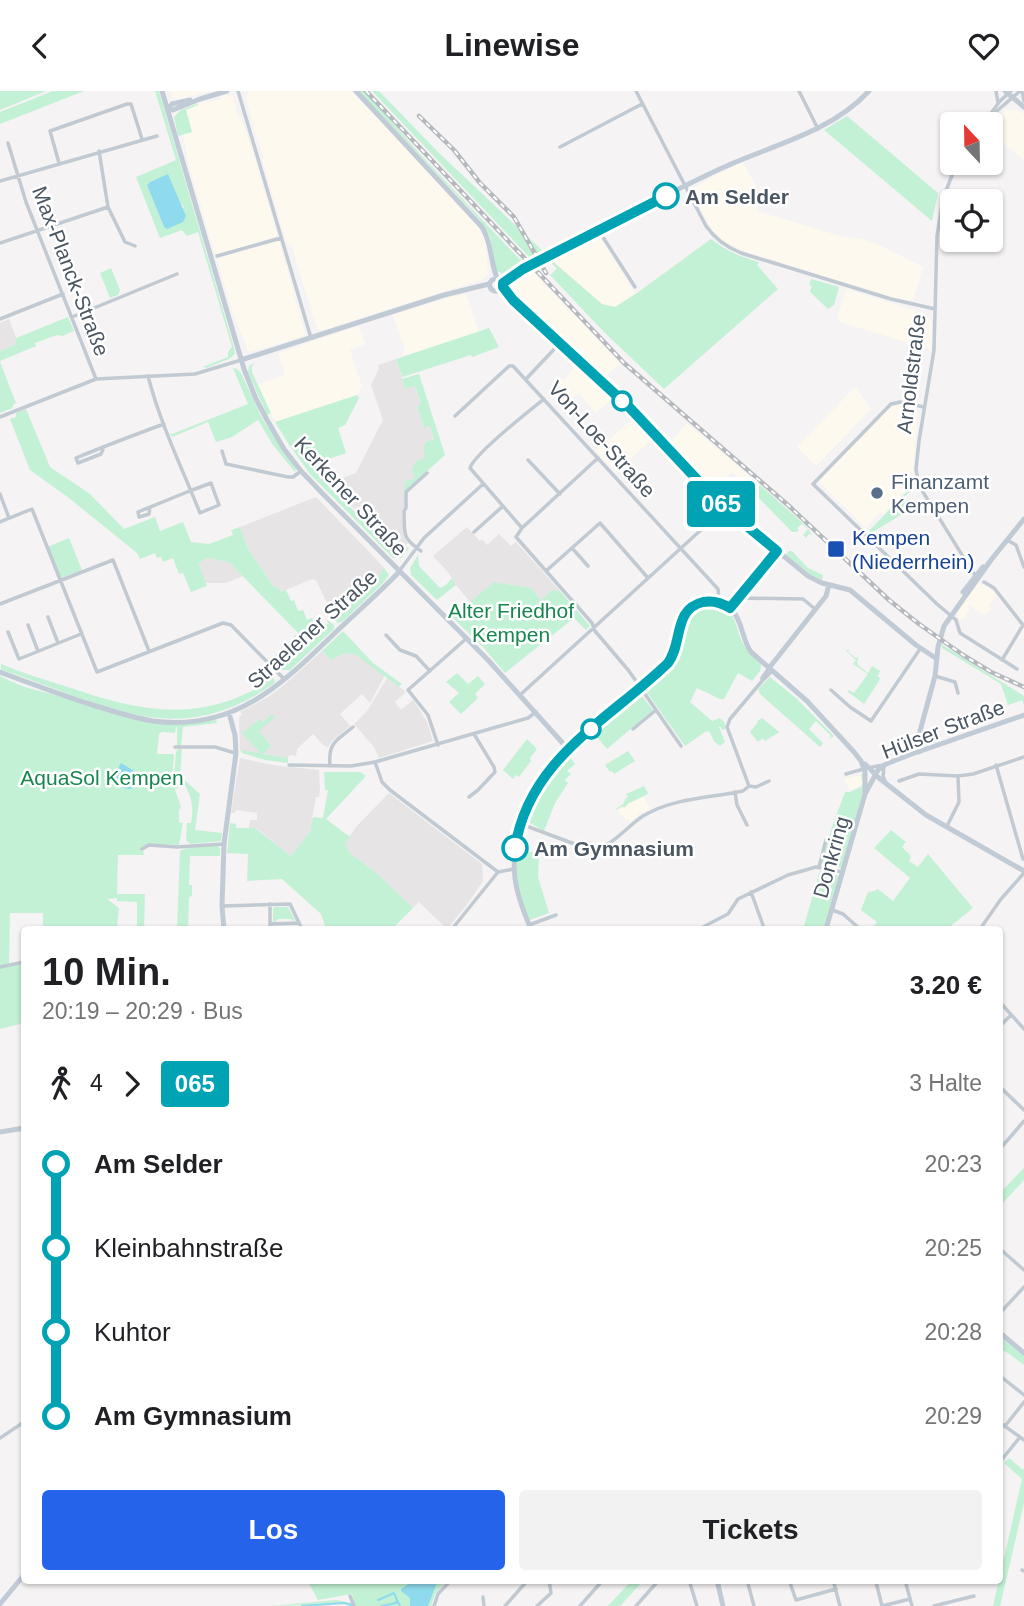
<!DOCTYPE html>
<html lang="de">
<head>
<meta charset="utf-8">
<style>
  body { margin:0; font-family:Arial,sans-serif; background:#f2f2f2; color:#202124; height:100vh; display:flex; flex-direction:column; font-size:26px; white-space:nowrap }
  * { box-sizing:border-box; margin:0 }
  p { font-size:23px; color:#757577 }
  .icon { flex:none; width:38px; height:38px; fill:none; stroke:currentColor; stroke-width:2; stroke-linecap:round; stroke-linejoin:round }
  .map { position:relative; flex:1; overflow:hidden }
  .details { position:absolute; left:21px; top:835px; width:982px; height:658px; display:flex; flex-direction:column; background:#fff; border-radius:7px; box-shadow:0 2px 5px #0004 }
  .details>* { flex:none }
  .badge { padding:0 14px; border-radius:5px; font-size:24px; line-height:46px }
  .needle { width:46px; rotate:338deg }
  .controls { position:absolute; left:940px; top:21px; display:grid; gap:14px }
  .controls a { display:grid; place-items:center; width:63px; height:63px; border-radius:7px; background:#fff; box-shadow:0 2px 5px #0004; font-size:35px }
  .map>.badge { position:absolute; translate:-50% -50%; box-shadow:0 0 0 4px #fff }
  .legs { display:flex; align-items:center; gap:10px; height:77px; padding:0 21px; font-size:23px }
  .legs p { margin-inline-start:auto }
  .headline { display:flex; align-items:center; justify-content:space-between; height:119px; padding:0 21px }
  h1 { font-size:38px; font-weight:600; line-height:52px }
  .primary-button { display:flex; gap:14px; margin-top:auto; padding:14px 21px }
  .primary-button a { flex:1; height:80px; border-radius:7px; background:#2563eb; color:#fff; font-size:28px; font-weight:600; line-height:80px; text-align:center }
  .primary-button a+a { background:#f2f2f2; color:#202124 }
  ul { padding:0 21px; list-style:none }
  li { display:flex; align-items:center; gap:24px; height:84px; font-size:26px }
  li i { display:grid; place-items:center; width:10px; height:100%; margin:0 9px; background:currentColor }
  li i::after { content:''; width:18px; height:18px; margin:-9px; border:5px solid; border-radius:50%; background:#fff }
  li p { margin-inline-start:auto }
  li:first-child i { background:linear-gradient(#0000 50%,currentColor 0) }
  li:last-child i { background:linear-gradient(currentColor 50%,#0000 0) }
  header { display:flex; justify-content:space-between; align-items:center; height:91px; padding:0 21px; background:#fff; font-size:32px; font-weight:600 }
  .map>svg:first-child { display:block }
  .commercial { fill:#fdf9ef }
  .education { fill:#e6e4e5 }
  .green { fill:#c3f1d5; fill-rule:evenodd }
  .water { fill:#90daee }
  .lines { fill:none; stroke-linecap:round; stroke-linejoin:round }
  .stream { stroke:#90daee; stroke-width:2 }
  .street { stroke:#c1cad2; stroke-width:3.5 }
  .secondary { stroke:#c1cbd6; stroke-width:5 }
  .rail-casing { stroke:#b5b8bd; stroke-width:4.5 }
  .rail { stroke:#fff; stroke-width:2; stroke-dasharray:5; stroke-linecap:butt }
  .line-1-casing { stroke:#fff; stroke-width:16 }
  .line-1 { stroke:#00a3b4; stroke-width:10 }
  .stop-1-dot { fill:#fff; stroke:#00a3b4; stroke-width:3.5 }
  .service-dot { fill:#5c6f8a; stroke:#fff; stroke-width:2.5 }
  .transit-dot { fill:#1a4fb4; stroke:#fff; stroke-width:2.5 }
  .labels { text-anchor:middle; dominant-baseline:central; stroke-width:5; stroke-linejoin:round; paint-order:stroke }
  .stop-label { font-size:21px; font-weight:bold; fill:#4a5661; stroke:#fff; text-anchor:start }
  .street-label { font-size:21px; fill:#4a5661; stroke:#fff }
  .service-label { font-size:21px; fill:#4e5e75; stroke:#fff; text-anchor:start }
  .transit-label { font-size:21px; fill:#164399; stroke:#fff; text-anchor:start }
  .park-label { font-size:21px; fill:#17864f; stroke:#fff }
</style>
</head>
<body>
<header><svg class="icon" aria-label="back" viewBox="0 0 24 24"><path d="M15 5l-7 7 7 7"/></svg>Linewise<svg class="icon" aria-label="heart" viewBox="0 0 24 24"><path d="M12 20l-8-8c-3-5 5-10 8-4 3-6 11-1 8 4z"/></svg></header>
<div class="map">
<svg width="1024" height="1515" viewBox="0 0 1024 1515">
  <rect width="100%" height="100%" fill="#f5f3f3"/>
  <path class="commercial" d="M171,0H211L179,9L172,6Z
    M249,0H350L375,24L478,136L486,152L488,183L481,189L323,239L317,238L291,153H287L262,68L264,67L254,38L246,7Z
    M227,3L228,6L233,5L238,27H241L248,46L277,143L275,146L215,164L186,64L187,63L183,44L192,41L186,19L205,10L206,12L221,8L220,5Z
    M1005,19H1018L1024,23V69L991,43L990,33H989Z
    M743,71L761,105L757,120L844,146L863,148L888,158L923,176L913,210L895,207L744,160L725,151L713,140L703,123L693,105V97L716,84Z
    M598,143L635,202L615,216L602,213L550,168Z
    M279,149L305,242L301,246L261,258L248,261L229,210L217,168Z
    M530,178L620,271L605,287L564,248L562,249L512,202L511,193L517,184Z
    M846,198L926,223L932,231L931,259L840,231L837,227Z
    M466,203L479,241L403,265L404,256L393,224L451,206Z
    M359,235L365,253L350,259L362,295L357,304L275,331L257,294L285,284L278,262Z
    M577,273L613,307L596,322L579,302L568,310L554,296L562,288L564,289Z
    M855,296L871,318L816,375L797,356Z
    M899,313L911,316L917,320L918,324L913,381L914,391L883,423L880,421L866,437L820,392L821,388L889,318Z
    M634,327L653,347L616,381L596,360Z
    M687,332L760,394L754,402L732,381L720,392L718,390L716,391L714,390L708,396L669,353Z
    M978,492L988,496L997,504L989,514L991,517L985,525L970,514L968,517L970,518L963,529L961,527L959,529L957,521Z
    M861,684L862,694L855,697L850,698L848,696L844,688Z
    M644,705L650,718L640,722L633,729L630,730L628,728L626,730L617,719Z"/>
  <path class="education" d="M9,228L16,247L15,254L0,260V232Z
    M396,268L405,298L415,295L421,314L417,315L424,336L430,335L434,348L426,351L423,358L425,367L415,387L405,390V414L402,419L404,445L408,453H406L384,447L337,401L345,386L356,382L383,329L371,294L379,277L378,274Z
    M316,406L374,466L384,477L377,487L335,529L316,489L312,488L281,501L274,496L248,458L240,436Z
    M467,436L480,450L483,449L487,454L499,443L511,455L516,451L560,500L552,499L541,509L531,497L495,491L470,511L456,494L448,481L433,465Z
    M208,467L229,471L243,485L226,492H205L197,472Z
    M322,560L331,569L345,562L356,564L382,582L384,585L383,588L370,612L362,603L340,623L350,635L331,651L328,656L323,654L313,643L297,658L296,665L289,664L288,667L240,659L239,627L242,623L240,621L268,606L284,594Z
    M387,587L406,601L395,611L401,619L413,609L418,616L427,631L433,650L379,667L374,656L354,633L367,620Z
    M240,667L272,674L319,679L320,697L319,706H316L310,737L312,738L291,765L256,737H249L250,729H257V722L236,719L235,722H231Z
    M389,702L482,773L483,790L466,815L447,838L419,811L413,817L380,785L349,761L344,753L356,736Z"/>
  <path class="green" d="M0,0H46L0,19Z
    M53,0H84L0,33V21Z
    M155,0H159L235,260L234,264L229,268L206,277L203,276L228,266V261L232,256L198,141L187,145L182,139L160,147L136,86L176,69ZM158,88L171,93L179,111L184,116L164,136L147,94L150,91Z
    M359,0H365L420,63L525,174L506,184L496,180L490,146L479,128Z
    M372,0H379L438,61L547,164L533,170Z
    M197,13L198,14L186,19L192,41L178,45L174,26L181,19Z
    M847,25L938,102L932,130L824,39Z
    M711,148C726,160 741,166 759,171L757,174L778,198L664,298L605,242L550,184L557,178L548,168H550L602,213L615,216L637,202Z
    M111,177L120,199L118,204L110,207L100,182Z
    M811,188L839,196L834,214L828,218L810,201L812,195L809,194Z
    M68,226L74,240L62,245L57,244L35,252L36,255L0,270V260L15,254L16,247Z
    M489,237L499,256L472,266L471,264L402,286L396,268Z
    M0,271L16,312L14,313L12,317L0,322Z
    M255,271L252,275V281L271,322L267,324L248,281L249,275Z
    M233,277L237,278L241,282L262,327L296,377L295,381L273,354L258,329L232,346L216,351L208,331L172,346L170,342L172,343L248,313Z
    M419,283L445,364L404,401L405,390L415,387L412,379L416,370L425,367L423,358L426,351L434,348L430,335L424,337L417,315L421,313L415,295L405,298L402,288Z
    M357,304L359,307L345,334L338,337L346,362L314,373L315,376L322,377L328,395L384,449L409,457L401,467H393L390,464L310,383L288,352L275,331Z
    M26,318L50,376L90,403L124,438L155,426L160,440L183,431L191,451L209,453L233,444L231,439L240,436L248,458L274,496H277L281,501L286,499L291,510L294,509L298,520L303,519L307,529L312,527L316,537L328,533L327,529H328L334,534V538L290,579H283L272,570L277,562L298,542L229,471L208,467L198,472L207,495L191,501L183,482L179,483L173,467L163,471L161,466L157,467L155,462L140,468L137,462L69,407L30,379L10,328L16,326V322Z
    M915,392L916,395L904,406L914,416L871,442L869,440Z
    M760,394L807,436L812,444L809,443L806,447L803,444L808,438L802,433L797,437L799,439L797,441H792L754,402Z
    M69,447L82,479L61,487L47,456Z
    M789,460H792L808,477L823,484L822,489L810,483L786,464Z
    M418,464L419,475L440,497L446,494L452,487L456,494L437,509L411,484L410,477Z
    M384,477L389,484L384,491L343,530L338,532L335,529L377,487Z
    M494,491L531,497L541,509L552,499L560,500L590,535L586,539L574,527L505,582L483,556L452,526Z
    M705,513C740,512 732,535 745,556C749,562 756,568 761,573L760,580L752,590L738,582L724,608H720L697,597L690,611L712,630L720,627L725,632V638L722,639L721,636H719L725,651L720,655L714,650L709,640L705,641L685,655L643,596C652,586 668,579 675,566C687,545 674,523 705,513Z
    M343,540L373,572L402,593L399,596L356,564L345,562L331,569L322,560Z
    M941,553L1024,605V614L1022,609L1008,614L1001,593L942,557Z
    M843,557L846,560L849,558L848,561L856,567L859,566L857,570L858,574L868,582L872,575L880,580L878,585L874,583L880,587L879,590L864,613L847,600L848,599L854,602L868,583L853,573L856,569Z
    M1,573C23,582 45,589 68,596C124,615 178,630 236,607C248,602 263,596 272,585L275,590L273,593C175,662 103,612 5,580L1,578Z
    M457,582L468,593L478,585L485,593L475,603L478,607L461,623L449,611L459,602L446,591Z
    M0,585C8,589 17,593 25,596C37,600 50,602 62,606C116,624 158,639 216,629L217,632L183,636L181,655H177V636H176L175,642L162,641L159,643L157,663H174L172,689L179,696L175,699L181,716L179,719V731L183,732L179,754L147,753L143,759L144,764H118L117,803H145L144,838H43V822H10L9,873L0,875ZM117,807V810L137,811V837H117L119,817L107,808Z
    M770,586L797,608L834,645L829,648L831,645L816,630L809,638L823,652L820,656L760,603L758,598Z
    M636,601H639L653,619L607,658L592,640Z
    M272,623L275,626L259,640L271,655L263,663L288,667V672L265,669L242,662L240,659L260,662L242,642L260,628L263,631Z
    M762,627L779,641L765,650L763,647L758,651L750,641L758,631L757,630Z
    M527,648L537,658L530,667L531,670L519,686L516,684L513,688L503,679Z
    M178,658H182L180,685L200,703L195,739L222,742L221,750L190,753L186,749L187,732H191C194,717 192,706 184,693L180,694L174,688L176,661Z
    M628,660L635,670L614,683L612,680L610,681L605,674Z
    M567,662L575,673L567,680L571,683L565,689L568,692L555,712L544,740L525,729L540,697Z
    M324,681H360L366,685L326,728L350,746L345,753L349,761L380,785L413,817L392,838H326L321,823L282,788L247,790L248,763L227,762L230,732L236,733V737H255L291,765L312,738L310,737L313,726L323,727L328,699H325Z
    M864,683L863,700L843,776L841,777L823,773L822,771L832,736L845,701H850L861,696L863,692L861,684Z
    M644,695L648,702L646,704L629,712L624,717L623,715L616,719V718L624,712L625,708L628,706L626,703Z
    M522,739H525L521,760L539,762L538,786L549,822L530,829C516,804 513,767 522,739Z
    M891,739L906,751L902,756L911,765L909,770L918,776L928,763L973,817L947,838H872L877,831L861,819L868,801L874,800L878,798L893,810L910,787L874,757Z
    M201,755H218L220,757V765H190L189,794H192V805L189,806L188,838H177L180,760L184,758Z
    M820,780L839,785L824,838H803Z
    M275,816H288L296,831L290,828H278L275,831H273V818Z
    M24,872V932L0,938V877Z
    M1024,1077V1089L999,1116V1103Z
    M999,1245L1024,1265V1274L1005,1260L1000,1259L1004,1255L999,1251Z
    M1009,1367L1022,1378H1024V1412L1000,1515H993L1022,1388L1004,1372Z
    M307,1489H447L435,1503L431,1515H355L352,1503L318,1509Z
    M632,1489H644L620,1515H608Z
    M336,1509L351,1512L352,1514L344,1513L270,1515Z"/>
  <path class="water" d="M168,83L186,125L183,131L167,138L164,136L147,94L150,91Z
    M121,672L136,681V696C126,701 120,695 111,690Z
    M415,1489H438L428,1515H410V1507L401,1500V1498Z"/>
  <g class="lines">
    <path class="stream" d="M378,1509L394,1502L397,1509
      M302,1515L344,1512L351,1514
      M381,1515L396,1512L397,1509L400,1515"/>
    <path class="street" d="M238,0L311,247
      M636,0L706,135C715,148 726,156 741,162L891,208L935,218
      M799,0L818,38
      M996,0L998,12
      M1022,0L1024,10
      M990,26L1020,0
      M983,33L1000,10L1011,0
      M8,52L26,111L96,288
      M560,56L642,13
      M99,60L108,116L125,151L135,155
      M59,72L50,40L127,13H131L142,48
      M957,72L943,107L937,145L934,259L919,350L916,378L918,390L923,401L972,480L977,486
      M0,90L157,45
      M599,140L635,196
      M0,152L108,116
      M217,165L281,147
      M72,226L177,183
      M0,228L63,203
      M148,285C160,332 182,377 200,422L219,414L211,392L187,401L138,421L139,426L149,423L150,416
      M526,288L560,252
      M544,308C529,320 474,363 470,377L522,437L516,446L592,532L595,540L629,580L681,655
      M924,316L900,311L891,313L813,393L937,513L956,529L960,542L1017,578
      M455,325L509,275H513L718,498L719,511
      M0,326L96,288L195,283L241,269
      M104,356L101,363L78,372L76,367C105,355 134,344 164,333
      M222,360L226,373L288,386H293L301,380
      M528,369L560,403
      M0,403L9,427
      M0,431L32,418L97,581L223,532L231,534L284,588
      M522,437L598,367
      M474,441L503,415
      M1007,449L1016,454L1024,476
      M572,457L588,475
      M421,460C401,446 405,443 404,420L406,417V401L427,382
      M400,479L424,447L483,393
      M546,480L600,432L648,487
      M984,491L994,497L1023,534L1002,569
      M739,507L803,508L815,518
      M0,513L113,469L149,560
      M48,526L58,552
      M28,534L38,560
      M8,541L19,568L81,543
      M386,544L400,559L416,565L430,580
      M935,585L955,591L958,602
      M762,590V587L769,577
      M831,599L850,616L871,630L920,558
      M520,604L725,417
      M633,638L656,619
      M438,654L428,624L408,599L467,547
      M175,656H215L235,662
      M375,671L382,691L390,699L498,781
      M289,674L351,675L375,671L528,627L536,621
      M996,674L1023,768
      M330,675C328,651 336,650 353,636
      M884,676L883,685L886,692
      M846,683C859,679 871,676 884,674
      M899,690L919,683L958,685L973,683L1024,666
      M749,695L727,636L730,628L762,590L772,580
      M749,695L756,696L769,690
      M735,701L737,714L747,734
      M469,706L478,699L495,681L494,676L474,643
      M521,733L588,758C607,762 627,735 643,725C673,707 709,707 743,700L749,695
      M947,735L959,711L958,685
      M142,758L149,754L177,756L224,753
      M819,776L826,749
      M751,801L763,834V838
      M270,813V838
      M222,815L290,813L302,838
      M832,819L843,823L860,838
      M270,833L299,832
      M529,834L556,824
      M452,838L498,781L514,778
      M699,838L728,823L738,808L788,784L816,776L843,781
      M980,838L1001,808L1024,782
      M0,876L24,871
      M999,910L1024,938
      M999,936L1011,924
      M999,995L1024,1019
      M999,1059L1024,1030
      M999,1157L1024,1179
      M999,1223L1024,1196
      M999,1284L1024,1304
      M999,1331L1024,1349
      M1005,1335L1024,1311
      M0,1347L24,1331
      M999,1372L1020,1346
      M1022,1479L1024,1480
      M689,1489L697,1515
      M747,1489L754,1515
      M789,1489L796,1509L836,1498
      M833,1489L840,1515
      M905,1489L912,1515
      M876,1491L882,1515
      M350,1505L354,1515
      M483,1506L484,1515
      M434,1515L438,1503L451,1489
      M505,1515L528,1489
      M537,1515L551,1502L549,1489
      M580,1515L603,1489
      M636,1515L659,1489
      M882,1515L910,1508
      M934,1515L974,1505"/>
    <path class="secondary" d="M162,0L244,278L256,308L266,327L284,358L301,380L323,403L488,569L568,658
      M356,0L482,136C492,152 490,170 497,187
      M1005,0L1024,16
      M168,18L173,19L200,8L227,0
      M168,18L172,13L190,9
      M503,192L512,185
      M503,196L513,209L630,317L719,412L808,485L822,492L850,499L916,554L937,568
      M510,208L498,200H494L491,198L489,193L492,189L497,187L500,188L530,174C594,142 657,107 722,77C772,54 830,42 869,0
      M241,269L444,204L489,193
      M963,501L983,476
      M730,517L777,460
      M769,577L826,505L829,494
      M0,581C32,593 64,605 96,615C115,621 134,627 153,630C236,641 283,592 338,539C358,520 380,501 400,480
      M919,661L920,640L935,585L938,556L944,535L991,469L1024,428
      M865,673L879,687L926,724L1024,780
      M224,838L222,815L224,753L236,662L235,644L229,622
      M531,838C524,822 517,804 515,787C506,703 578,647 635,599C646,590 658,582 669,572C684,551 672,514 708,510C717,510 727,513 733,520C743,532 742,549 751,561L807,610L854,661L861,670L865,681V703
      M826,838L865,703L878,679L886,673L909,664L1024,624
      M0,1041L24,1037
      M999,1241L1024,1262
      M717,1489L723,1515
      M0,1513L24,1484"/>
    <defs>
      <path id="rail" d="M366,0L624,272L789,415L889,509L919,533L963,564L991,581L1024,596
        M419,25L454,59L480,92L514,126L546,182"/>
    </defs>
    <use href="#rail" class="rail-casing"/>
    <use href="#rail" class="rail"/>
  </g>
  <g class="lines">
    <defs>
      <path id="line-1" d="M515,757C529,667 609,629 668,572C683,552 673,518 703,511C713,509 722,512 730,517L777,460L719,412L630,317L513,209L503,196V192L523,178L666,105"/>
    </defs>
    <use href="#line-1" class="line-1-casing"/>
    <use href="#line-1" class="line-1"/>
  </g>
  <g class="stop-1-dot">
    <circle cx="666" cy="105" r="12"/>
    <circle cx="622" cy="310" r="9"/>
    <circle cx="591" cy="638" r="9"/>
    <circle cx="515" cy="757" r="12"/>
  </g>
  <circle class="service-dot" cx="877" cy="402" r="7"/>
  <rect class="transit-dot" x="827" y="449" width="18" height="18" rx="3.5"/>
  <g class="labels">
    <g class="stop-label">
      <text x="685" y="105">Am Selder</text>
      <text x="534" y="757">Am Gymnasium</text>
    </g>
    <g class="street-label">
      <text transform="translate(71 180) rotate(69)">Max-Planck-Straße</text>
      <text transform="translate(911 283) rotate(-83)">Arnoldstraße</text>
      <text transform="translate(602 348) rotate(48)">Von-Loe-Straße</text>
      <text transform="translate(351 405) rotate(47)">Kerkener Straße</text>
      <text transform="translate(312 538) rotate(-42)">Straelener Straße</text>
      <text transform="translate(943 638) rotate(-21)">Hülser Straße</text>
      <text transform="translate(831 766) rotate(-74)">Donkring</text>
    </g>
    <g class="service-label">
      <text x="891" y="390">Finanzamt<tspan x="891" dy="24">Kempen</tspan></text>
    </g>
    <g class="transit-label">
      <text x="852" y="446">Kempen<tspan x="852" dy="24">(Niederrhein)</tspan></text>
    </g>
    <g class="park-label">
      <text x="511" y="519">Alter Friedhof<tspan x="511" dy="24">Kempen</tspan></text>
      <text x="102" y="686">AquaSol Kempen</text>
    </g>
  </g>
</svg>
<div class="controls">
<a><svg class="needle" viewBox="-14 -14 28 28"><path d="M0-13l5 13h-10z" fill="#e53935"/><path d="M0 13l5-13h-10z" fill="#757577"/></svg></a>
<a><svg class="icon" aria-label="locate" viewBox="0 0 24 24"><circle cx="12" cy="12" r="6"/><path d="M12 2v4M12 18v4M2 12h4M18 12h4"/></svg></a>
</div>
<b class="badge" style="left:721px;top:413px;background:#00a3b4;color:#fff">065</b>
<section class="details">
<div class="headline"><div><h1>10 Min.</h1><p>20:19 – 20:29 · Bus</p></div><b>3.20 €</b></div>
<div class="legs"><svg class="icon" aria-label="walk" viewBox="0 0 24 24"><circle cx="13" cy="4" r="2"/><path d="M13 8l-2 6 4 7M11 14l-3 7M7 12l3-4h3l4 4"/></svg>4<svg class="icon" aria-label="forward" viewBox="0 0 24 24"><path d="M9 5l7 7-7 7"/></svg><b class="badge" style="background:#00a3b4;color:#fff">065</b><p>3 Halte</p></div>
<ul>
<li><i style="color:#00a3b4"></i><b>Am Selder</b><p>20:23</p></li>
<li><i style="color:#00a3b4"></i><span>Kleinbahnstraße</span><p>20:25</p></li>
<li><i style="color:#00a3b4"></i><span>Kuhtor</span><p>20:28</p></li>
<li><i style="color:#00a3b4"></i><b>Am Gymnasium</b><p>20:29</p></li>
</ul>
<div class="primary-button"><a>Los</a><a>Tickets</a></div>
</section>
</div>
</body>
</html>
